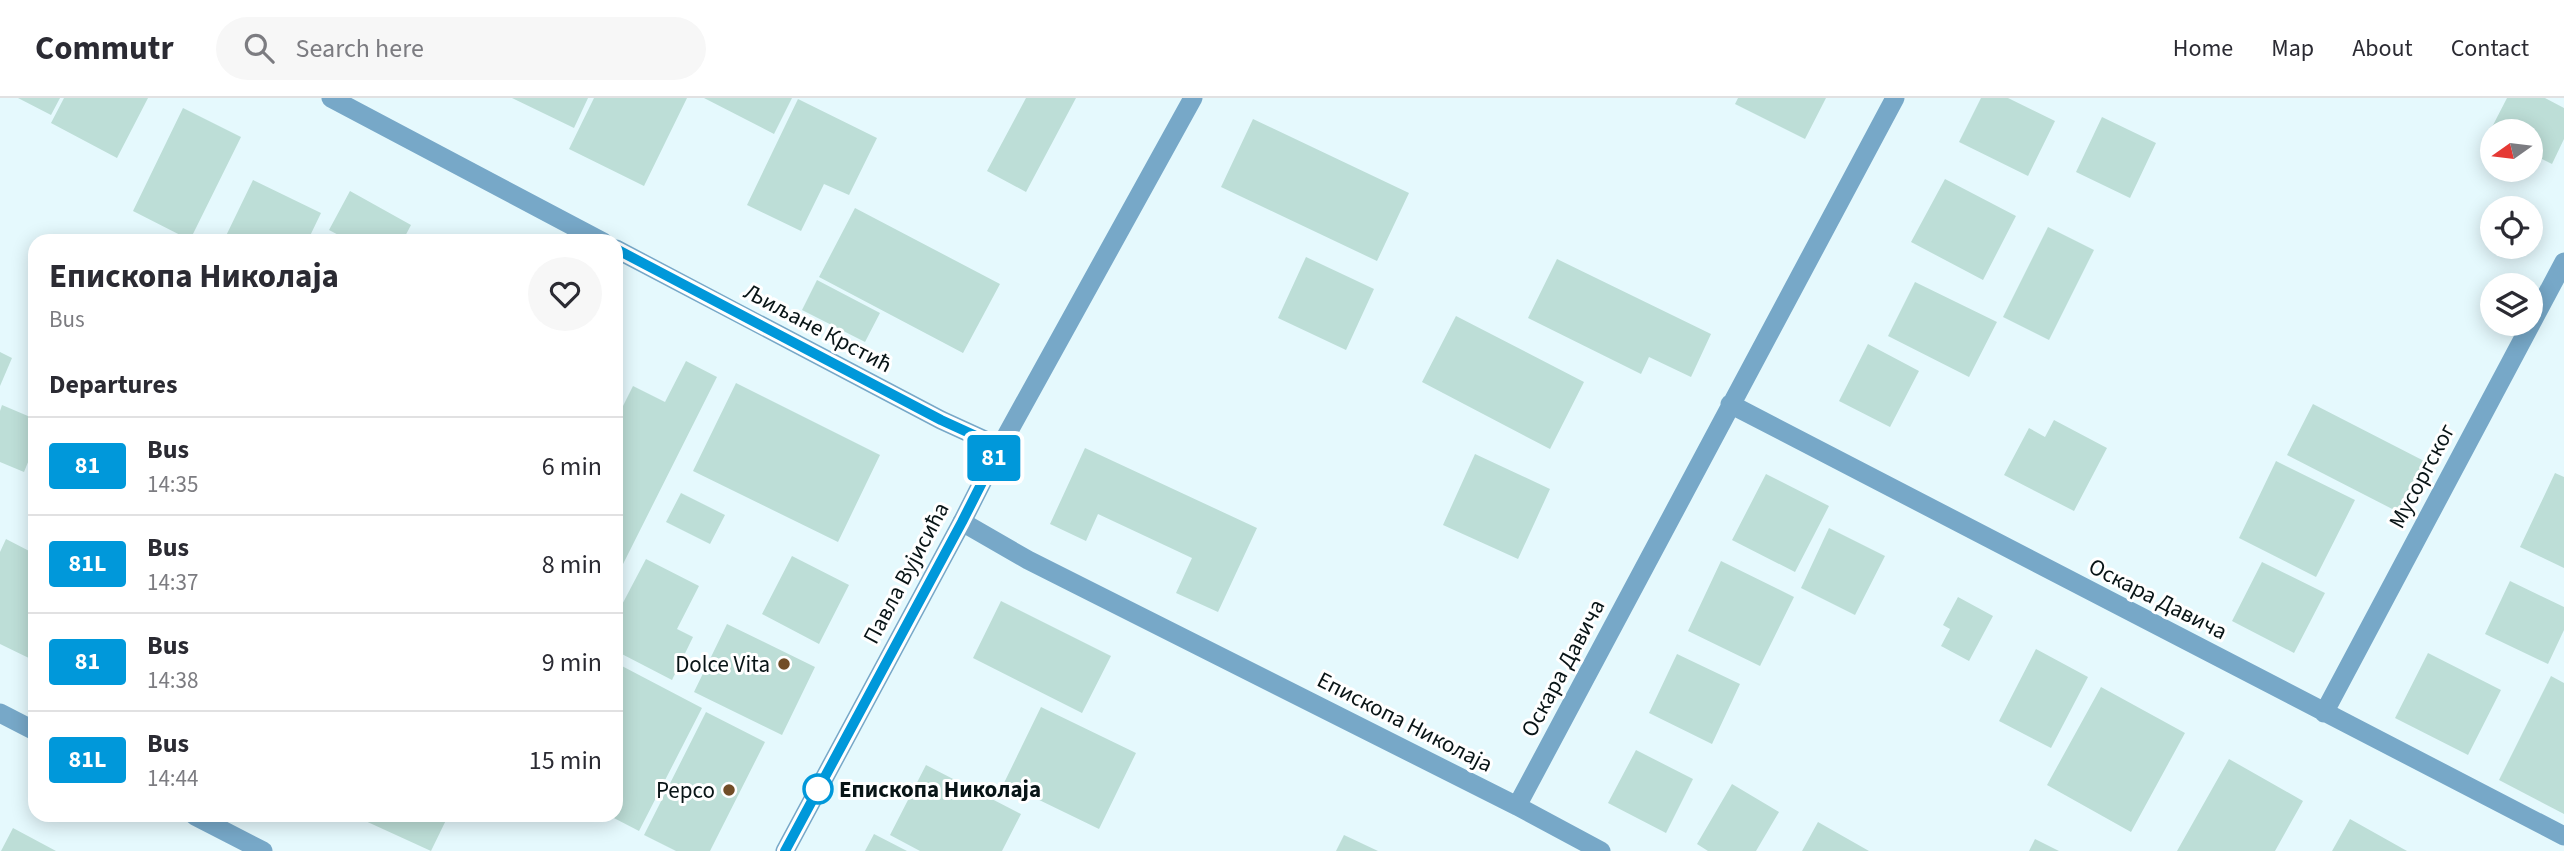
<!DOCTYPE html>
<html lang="en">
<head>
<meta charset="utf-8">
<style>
  body { margin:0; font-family:"Source Sans 3",sans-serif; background:#f7f7f7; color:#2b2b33; height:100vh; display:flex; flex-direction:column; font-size:26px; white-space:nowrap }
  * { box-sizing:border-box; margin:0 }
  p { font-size:23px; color:#7c7c81 }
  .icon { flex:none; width:38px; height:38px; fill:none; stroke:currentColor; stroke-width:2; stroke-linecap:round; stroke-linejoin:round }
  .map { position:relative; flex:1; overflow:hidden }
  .panel { position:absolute; left:28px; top:136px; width:595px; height:588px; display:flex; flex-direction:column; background:#fff; border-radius:21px; box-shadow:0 4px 18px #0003 }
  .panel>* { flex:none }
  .badge { padding:0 14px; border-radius:5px; font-size:24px; line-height:46px }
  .needle { width:46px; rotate:256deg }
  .buttons { position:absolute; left:2480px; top:21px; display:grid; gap:14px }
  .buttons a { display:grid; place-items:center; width:63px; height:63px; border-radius:50%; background:#fff; box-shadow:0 4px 18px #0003; font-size:35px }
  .map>.badge { position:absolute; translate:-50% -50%; box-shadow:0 0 0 4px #fff }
  h2 { padding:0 21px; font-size:26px; line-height:63px }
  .round { display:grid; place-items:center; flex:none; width:74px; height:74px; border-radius:37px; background:#f7f7f7 }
  .overview { display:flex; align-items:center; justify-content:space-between; height:119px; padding:0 21px }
  h1 { font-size:33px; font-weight:700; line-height:52px }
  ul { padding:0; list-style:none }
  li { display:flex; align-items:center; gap:21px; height:98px; padding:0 21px; border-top:2px solid #e1e1e2 }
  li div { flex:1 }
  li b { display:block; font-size:26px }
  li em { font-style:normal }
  li .badge { min-width:77px; font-weight:700; text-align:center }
  header { display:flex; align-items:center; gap:42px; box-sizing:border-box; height:98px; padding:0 35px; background:#fff; border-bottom:2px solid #e1e1e2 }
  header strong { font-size:33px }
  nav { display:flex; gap:38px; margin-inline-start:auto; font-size:24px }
  .search { width:490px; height:63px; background:#f7f7f7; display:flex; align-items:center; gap:18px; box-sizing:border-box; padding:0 24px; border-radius:38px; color:#7c7c81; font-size:26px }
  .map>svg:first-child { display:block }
  .building { fill:#bdded7 }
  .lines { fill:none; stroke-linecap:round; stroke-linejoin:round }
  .minor { stroke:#77a8c8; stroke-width:19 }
  .tertiary { stroke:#77a8c8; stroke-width:19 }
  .line-casing { stroke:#fff; stroke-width:16 }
  .line { stroke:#0098da; stroke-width:10 }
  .poi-dot { fill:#714d27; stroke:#fff; stroke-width:2.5 }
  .stop-dot { fill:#fff; stroke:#0098da; stroke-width:3.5 }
  .labels { text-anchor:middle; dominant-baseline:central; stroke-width:6; stroke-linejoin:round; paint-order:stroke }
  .street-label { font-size:23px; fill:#081416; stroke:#fff }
  .poi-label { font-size:23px; fill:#081416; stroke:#fff; text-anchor:end }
  .stop-label { font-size:23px; font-weight:bold; fill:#081416; stroke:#fff; text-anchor:start }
</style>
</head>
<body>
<header>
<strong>Commutr</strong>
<div class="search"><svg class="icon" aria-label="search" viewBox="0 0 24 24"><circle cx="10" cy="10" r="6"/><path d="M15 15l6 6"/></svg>Search here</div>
<nav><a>Home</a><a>Map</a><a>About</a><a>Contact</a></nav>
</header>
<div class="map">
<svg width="2564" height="753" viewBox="0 0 2564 753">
  <rect width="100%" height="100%" fill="#e5f9fd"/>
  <path class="building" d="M18,0H60L51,17Z
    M64,0H148L117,60L51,25Z
    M512,0H588L574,30Z
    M594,0H687L644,88L569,51Z
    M704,0H792L774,36Z
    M1026,0H1076L1026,94L987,73Z
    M1738,0H1826L1805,41L1735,6Z
    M1981,0H2008L2055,23L2028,78L1959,44Z
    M2507,0H2545L2564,10V41L2552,66L2530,55V33H2490Z
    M798,1L877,40L849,97L824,86L801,133L747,107Z
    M183,10L241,39L190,142L133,113Z
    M2102,19L2156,45L2130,100L2076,74Z
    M1253,21L1409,95L1377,163L1221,89Z
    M1945,81L2016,118L1983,182L1911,144Z
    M253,82L321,115L307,144H223Z
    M350,93L411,127L402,144H345L346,141L329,132Z
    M855,110L1000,186L963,255L819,179Z
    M2048,129L2094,152L2049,242L2003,219Z
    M1306,159L1374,191L1346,252L1278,220Z
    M1557,161L1711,236L1691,279L1649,259L1641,276L1528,220Z
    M817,182L880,215L865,244L802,212Z
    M1915,184L1997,224L1969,279L1888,238Z
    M1456,218L1584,284L1550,351L1422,284Z
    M1868,246L1919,273L1890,329L1839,303Z
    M0,254L12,260L0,288Z
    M686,263L717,279L616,480V322L633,288L665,304Z
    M736,285L880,357L838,444L693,373Z
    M2313,306L2428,365L2402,416L2287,357Z
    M2,307L35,321V347L24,374L0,364V313Z
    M2054,322L2107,350L2074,413L2004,377L2029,330L2045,339Z
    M1085,350L1257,430L1218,514L1176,495L1192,460L1098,416L1086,443L1050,426Z
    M1475,356L1550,391L1518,461L1443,427Z
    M2276,363L2355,402L2316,479L2239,440Z
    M2555,375L2564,379V470L2520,449Z
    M1766,376L1829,408L1795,474L1732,442Z
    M681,395L725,417L710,446L666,424Z
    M1829,430L1885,458L1855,517L1801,490Z
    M6,441L35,456V563L0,546V454Z
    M792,458L849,487L819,546L762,516Z
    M646,461L699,488L677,531L693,539L672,582L616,553V518Z
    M1721,463L1794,499L1760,568L1688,533Z
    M2262,464L2325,495L2294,555L2232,523Z
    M2510,483L2564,509V532L2548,566L2485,536Z
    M1958,499L1993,518L1969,563L1941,548L1950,531L1943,527Z
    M1001,503L1111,558L1082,615L973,560Z
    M727,526L815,569L782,637L694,594Z
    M2036,551L2088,579L2051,650L1999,623Z
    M2428,555L2501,592L2468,657L2395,620Z
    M1677,556L1740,586L1712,646L1649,615Z
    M620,567L702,610L639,733L610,718H616V575Z
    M2551,578L2564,585V716L2499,682Z
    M2101,589L2185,635L2131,734L2047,687Z
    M1041,609L1136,655L1099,731L1004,685Z
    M706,614L765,644L710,753H676L644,737Z
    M1636,652L1693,681L1666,735L1608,705Z
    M2229,661L2303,703L2275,753H2177Z
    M926,667L1021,716L1002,753H920L890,737Z
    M1732,686L1779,714L1756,753H1708L1697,746Z
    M363,718H448L431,753L361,721Z
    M2350,721L2407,753H2332Z
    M1818,724L1869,753H1802Z
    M13,730L56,753H1Z
    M874,736L907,753H865Z
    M1344,737L1378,753H1336Z
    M2035,741L2059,753H2029Z"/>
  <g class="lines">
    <path class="minor" d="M331,0L603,144
      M616,151L941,322L1000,349
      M1730,306L2564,738
      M962,424L1028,462L1517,708L1601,753
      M0,615L35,633
      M2324,615L2564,164
      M1517,708L1895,0
      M195,718L263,753"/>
    <path class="tertiary" d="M785,753L962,424L1000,349L1193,0"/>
  </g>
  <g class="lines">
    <defs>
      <path id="line" d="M616,151L941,322L1000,349L962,424L785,753"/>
    </defs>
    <use href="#line" class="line-casing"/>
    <use href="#line" class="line"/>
  </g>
  <g class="poi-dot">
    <circle cx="784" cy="566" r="7"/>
    <circle cx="729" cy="692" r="7"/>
  </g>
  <circle class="stop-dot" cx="818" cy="691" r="14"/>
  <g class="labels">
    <g class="street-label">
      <text transform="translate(818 230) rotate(28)">Љиљане Крстић</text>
      <text transform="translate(2422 378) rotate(-62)">Мусоргског</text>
      <text transform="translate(906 475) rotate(-62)">Павла Вујисића</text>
      <text transform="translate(2158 501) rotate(27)">Оскара Давича</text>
      <text transform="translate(1563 570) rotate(-62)">Оскара Давича</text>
      <text transform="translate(1405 624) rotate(27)">Епископа Николаја</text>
    </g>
    <g class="poi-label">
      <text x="770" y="566">Dolce Vita</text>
      <text x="715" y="692">Pepco</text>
    </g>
    <g class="stop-label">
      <text x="839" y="691">Епископа Николаја</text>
    </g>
  </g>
</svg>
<div class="buttons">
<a><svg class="needle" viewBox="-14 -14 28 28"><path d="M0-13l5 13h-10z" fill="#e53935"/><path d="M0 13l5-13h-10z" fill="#7c7c81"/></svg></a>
<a><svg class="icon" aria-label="locate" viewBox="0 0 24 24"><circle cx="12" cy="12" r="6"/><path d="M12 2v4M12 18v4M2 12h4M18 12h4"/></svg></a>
<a><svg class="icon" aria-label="layers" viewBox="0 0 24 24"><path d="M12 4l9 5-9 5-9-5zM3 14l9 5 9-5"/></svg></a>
</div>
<b class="badge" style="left:994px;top:360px;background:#0098da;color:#fff">81</b>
<section class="panel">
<div class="overview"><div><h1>Епископа Николаја</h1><p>Bus</p></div><a class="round"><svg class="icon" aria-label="heart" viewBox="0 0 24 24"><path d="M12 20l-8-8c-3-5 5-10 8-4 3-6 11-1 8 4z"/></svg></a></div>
<h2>Departures</h2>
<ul>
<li><span class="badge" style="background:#0098da;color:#fff">81</span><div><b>Bus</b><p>14:35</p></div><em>6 min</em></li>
<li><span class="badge" style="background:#0098da;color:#fff">81L</span><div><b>Bus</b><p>14:37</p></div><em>8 min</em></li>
<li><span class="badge" style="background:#0098da;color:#fff">81</span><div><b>Bus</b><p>14:38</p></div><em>9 min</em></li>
<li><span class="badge" style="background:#0098da;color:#fff">81L</span><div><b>Bus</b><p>14:44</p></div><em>15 min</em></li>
</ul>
</section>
</div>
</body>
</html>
